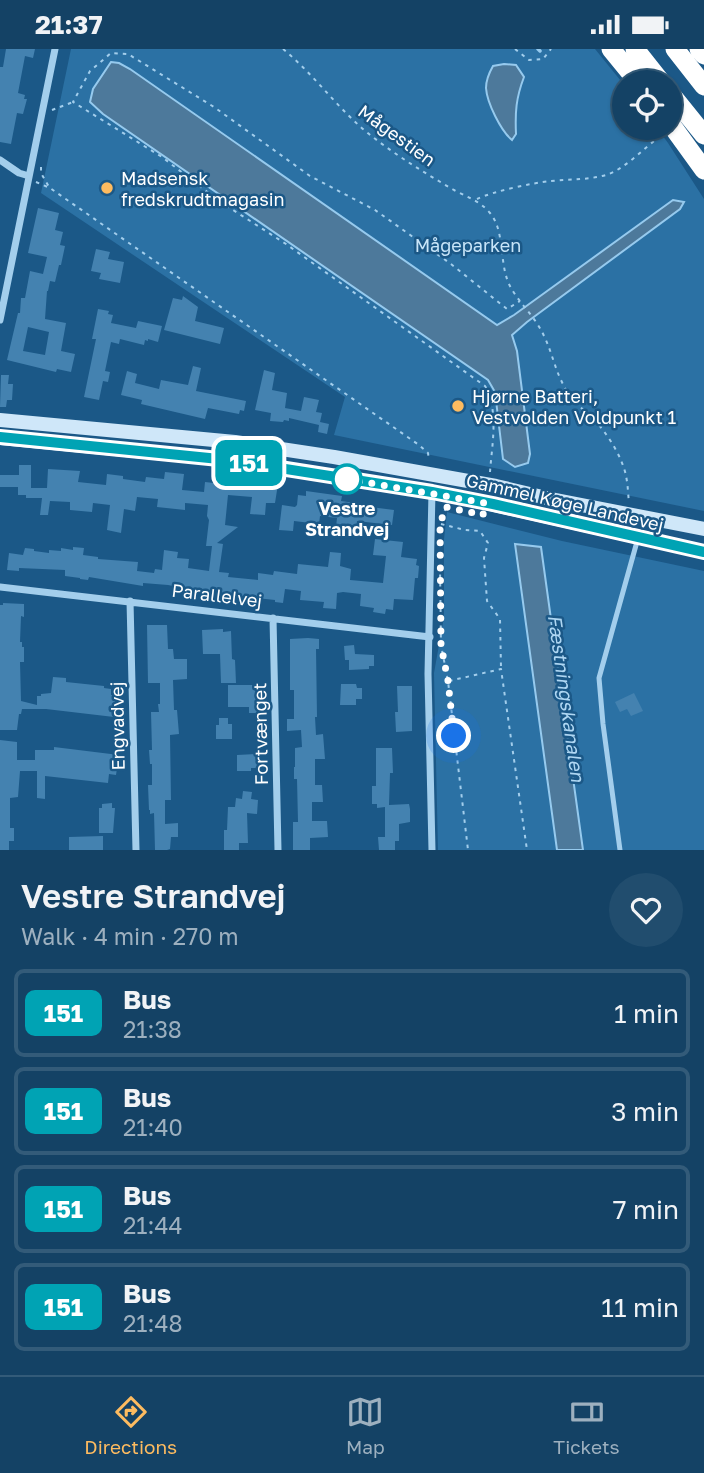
<!DOCTYPE html>
<html lang="en">
<head>
<meta charset="utf-8">
<style>
  body { margin:0; font-family:"Golos Text",sans-serif; background:#214d6e; color:#f1f3f6; height:100vh; display:flex; flex-direction:column; font-size:26px; white-space:nowrap }
  * { box-sizing:border-box; margin:0 }
  p { font-size:23px; color:#9db0bf }
  .icon { flex:none; width:38px; height:38px; fill:none; stroke:currentColor; stroke-width:2; stroke-linecap:round; stroke-linejoin:round }
  .map { position:relative; height:801px; overflow:hidden }
  .side { display:flex; flex-direction:column; background:#144265; flex:1 }
  .side>* { flex:none }
  .badge { padding:0 14px; border-radius:10px; font-size:24px; line-height:46px }
  .controls { position:absolute; left:612px; top:21px; display:grid; gap:14px }
  .controls a { display:grid; place-items:center; width:70px; height:70px; border-radius:50%; background:#144265; box-shadow:0 2px 5px #0004,0 0 0 2px #335b79; font-size:35px }
  .you { position:absolute; width:35px; height:35px; margin:-18px; border:5px solid #fff; border-radius:50%; background:#1a73e8; box-shadow:0 0 0 10px #1a73e833 }
  .map>.badge { position:absolute; translate:-50% -50%; box-shadow:0 0 0 4px #fff }
  .round { display:grid; place-items:center; flex:none; width:74px; height:74px; border-radius:37px; background:#214d6e }
  .summary { display:flex; align-items:center; justify-content:space-between; height:119px; padding:0 21px }
  h1 { font-size:33px; font-weight:600; line-height:52px }
  ul { padding:0; list-style:none }
  li { display:flex; align-items:center; gap:21px; height:88px; margin:0 14px 10px; padding:0 7px; border:4px solid #335b79; border-radius:10px }
  li div { flex:1 }
  li b { display:block; font-size:26px }
  li em { font-style:normal }
  li .badge { min-width:77px; font-weight:700; text-align:center }
  .status { display:flex; justify-content:space-between; align-items:center; height:49px; padding:0 35px; background:#144265; direction:ltr }
  .status svg { height:19px; fill:currentColor }
  .tab-bar { display:flex; justify-content:space-around; align-items:center; height:98px; border-top:2px solid #335b79; background:#144265; font-size:19px; color:#9db0bf }
  .tab-bar a { display:grid; justify-items:center; gap:4px }
  .tab-bar .active { color:#fdbb60 }
  .map>svg:first-child { display:block }
  .green { fill:#2b71a4 }
  .water { fill:#4d799b; stroke:#96caee; stroke-width:2 }
  .lines { fill:none; stroke-linecap:round; stroke-linejoin:round }
  .stream { stroke:#96caee; stroke-width:3.5 }
  .building { fill:#4482b0; fill-rule:evenodd }
  .path { stroke:#a3ceec; stroke-width:2; stroke-dasharray:3.5 5; stroke-linecap:butt }
  .lane { stroke:#a3ceec; stroke-width:5 }
  .street { stroke:#a3ceec; stroke-width:7 }
  .secondary { stroke:#cfe7f9; stroke-width:14 }
  .highway { stroke:#fff; stroke-width:19 }
  .line-casing { stroke:#fff; stroke-width:16 }
  .line { stroke:#00a3b4; stroke-width:10 }
  .walk { stroke:#fff; stroke-width:7; stroke-dasharray:0 12.6 }
  .poi-dot { fill:#fdbb60; stroke:#1b5887; stroke-width:2.5 }
  .stop-dot { fill:#fff; stroke:#00a3b4; stroke-width:3.5 }
  .labels { text-anchor:middle; dominant-baseline:central; stroke-width:5; stroke-linejoin:round; paint-order:stroke }
  .street-label { font-size:18px; fill:#fff; stroke:#1b5887 }
  .poi-label { font-size:18px; fill:#fff; stroke:#1b5887; text-anchor:start }
  .park-label { font-size:18px; fill:#c8e5f9; stroke:#1b5887 }
  .stop-label { font-size:18px; font-weight:bold; fill:#fff; stroke:#1b5887 }
  .water-label { font-size:19px; font-style:italic; fill:#afd7f3; stroke:#1b5887 }
</style>
</head>
<body>
<div class="status"><b>21:37</b><svg viewBox="0 0 49 12"><path d="M0 12V9h3v3zM5 12V6h3v6zM10 12V3h3v9zM15 12V0h3v12zM26 1h20v11H26zM47 4h2v5h-2z"/></svg></div>
<div class="map">
<svg width="704" height="801" viewBox="0 0 704 801">
  <rect width="100%" height="100%" fill="#1b5887"/>
  <path class="green" d="M71,0H595L625,37V79H657L668,94L704,150V462L334,386L345,348L41,144Z
    M447,463L562,492L704,522V801H438L434,624L444,568V490Z"/>
  <path class="water" d="M111,13L119,14L130,20L497,276L514,266L673,151L684,153L680,160L527,273L512,286L517,302L530,405L528,414L515,418L503,410L495,343L488,331L103,65L90,53L93,40Z
    M504,15L516,16L524,28C516,49 515,63 516,85L512,91C501,82 487,54 486,39C486,31 489,24 493,17Z
    M515,495L541,498L583,801H557Z"/>
  <g class="lines">
    <path class="stream" d="M538,0L540,2"/>
  </g>
  <path class="building" d="M6,0H35L33,9L25,7L18,44L25,46L24,50H27L23,65L17,64L11,95L0,93V18H3Z
    M38,159L59,164L55,181L63,183L60,196L65,197L61,216H59L55,233L50,232L48,242H47L45,270L66,274L61,302L75,305L71,323L57,320L56,323L7,311L18,264H20L21,249H25L30,222L43,225L47,208L28,204ZM28,278L49,283L45,306L23,302Z
    M96,200L110,203L108,210L124,213L120,234L99,230L101,224L91,222Z
    M183,247L198,258L195,272L224,279L220,295L164,281L173,249L182,251Z
    M98,260L109,262L108,265L113,266L111,274L136,279L138,272L162,277L158,293L148,290V292L145,291L144,296L120,290L119,295L111,293L105,322L110,323L108,333L103,332L99,351L84,348L96,290H92Z
    M193,317L201,319L196,342L246,352L244,362L240,361L239,365L208,359L205,370L141,355L142,351L121,346L127,322L137,325L135,334L159,340L161,331L188,336Z
    M264,321L275,324L272,341L287,344L285,359L301,362L304,348L319,351L316,363L322,364L320,373L329,375L327,385L318,383L319,376L289,369V372L284,371L283,373L270,372L271,364L255,361Z
    M1,326H9L8,335H13L12,351H7L6,358H0Z
    M19,416H31V439H47L48,420L80,422L78,433L106,436L107,425L123,427V430L145,433L146,428L164,430L165,423L184,425L182,441L204,443L205,433L223,435L225,434V428L245,430L244,438L266,440L267,433L278,435L275,454H266L265,466L250,465L252,448L228,446L225,476L238,478L217,494L223,495L219,523L229,524L228,528L258,531V524L273,526L274,522L297,525L298,515L328,518L330,503L341,504L340,517L351,520L350,531L383,534L386,507L373,506L375,490L403,493L401,508L417,510L416,516L419,517L418,529H415L413,551L394,550L393,561L386,560L385,565L373,563L374,559L360,557L361,545L343,543L337,544L336,560L323,559L324,553L300,551L301,542L285,540L283,554L275,553V551L210,544L168,536L143,534V537L89,528L88,531L80,530V529L65,527V521L19,519V522L7,521L9,504L23,506L25,499L34,500V502L49,504V501L61,502V499L73,501V498L84,499L83,506L98,508V510L138,513L137,522L154,524L155,520L162,521L164,501L178,503L177,509L189,510L188,519L209,522L212,497H206L209,471L207,467L208,456L185,454V461L157,458L158,450L137,448L135,462L124,460L121,484L107,481L110,456L93,454L92,463L70,461V453L50,452L48,466H40L42,449H26V446H18V438H0V426H19Z
    M306,442L342,447L341,452L355,454V456L394,461L392,476L357,472L356,481L336,478L337,469L320,467L319,475L294,472L293,482L279,481L282,456L295,458L297,456L298,446L306,447Z
    M3,554L24,555V568L21,567L20,593H22V598H24V613H20L21,652L37,656V647H41V645L51,644L53,628L66,629V633L104,637V639L111,640V646H116L114,668L46,660H22L21,665H19L17,681H0V556H3Z
    M147,576H167L168,600H173L174,610H187V630L173,631L174,661H177L179,685L170,686L171,751H165V775L178,774V788H171L170,800L167,801H155L154,764L150,765V761H149L148,736H152V715H150L149,701H152L151,663H159L158,655H160V634H148Z
    M223,580V583L231,582L232,610L235,611L236,634H221L220,605H203L202,581Z
    M308,589L319,590V600H316L317,668H315L316,686L323,685L325,710H315V736H322L323,753H312V772H327L328,788L310,789V801H293V773H298L297,730H294V718H295V699L302,698L301,681L287,682V670H294V641H290V590Z
    M354,596L355,605L374,606V617H369V620L349,621V611H345L344,597Z
    M341,635H356L357,639H362V650H356V656H340Z
    M228,636H259V664H249V658H228Z
    M397,637H412V682L396,683L395,663H398Z
    M634,644L643,662L631,667L627,660L620,663L615,653Z
    M219,669H228V675H232V690H216V676H219Z
    M0,691L17,693V711H35V701H54V698L119,706L116,726L109,725L108,734L45,727V750L37,749V722H20L18,748L10,749V779H14V792H9V801H0Z
    M376,699H392L393,724H390L389,756L409,755L410,760V773L399,775V792H395V801H379L378,788H385V758L377,759V755H372V737H376Z
    M257,705L258,719H251V722H237V706Z
    M243,742L252,743L251,750L258,751L257,765L247,764L248,794H239V801H224V781H227L228,758H235L236,749L242,750Z
    M112,754V759H115L113,784H99V759H102V755Z
    M103,787V801H69V788Z"/>
  <g class="lines">
    <path class="path" d="M283,0C317,28 342,66 378,92C402,110 428,126 454,141C467,148 480,152 490,164C506,183 498,216 511,239C521,256 536,269 544,287C552,303 555,321 564,337C571,351 584,361 595,372C608,385 623,410 626,427C628,436 628,445 629,454
      M515,0L529,11L543,10L551,0
      M52,61L73,53
      M41,118V124L49,138
      M36,133L50,139L419,396L428,404L429,411
      M477,150C494,142 532,134 551,132C570,130 588,131 606,126C625,120 643,100 659,88
      M490,423C492,395 499,362 485,337L286,195L219,152L162,108L73,53L90,22L111,4L128,5L214,58L310,127L375,161L451,215L507,260L520,252
      M442,470L446,458
      M441,475L465,481L480,482L488,494L484,509L487,552L500,570L501,619
      M440,517L441,596L448,632L468,801
      M449,632L501,620L527,801"/>
    <path class="lane" d="M620,801L603,675L599,629L638,489"/>
    <path class="street" d="M0,111L19,124L29,127
      M0,271L55,0
      M432,443L428,625L432,801
      M0,538L430,588
      M130,552L136,801
      M273,569L278,801"/>
    <path class="secondary" d="M0,371L235,393L334,408L496,437L551,450L704,480
      M0,389L229,411L432,443L485,454L704,503"/>
    <path class="highway" d="M611,0L638,33
      M635,0L661,33
      M675,0L704,37
      M699,0L704,6
      M670,44L704,86
      M670,74L704,121"/>
  </g>
  <g class="lines">
    <defs>
      <path id="line" d="M0,388L229,411L432,443L493,455L704,503"/>
    </defs>
    <use href="#line" class="line-casing"/>
    <use href="#line" class="line"/>
    <path class="walk" d="M347,430L485,454L483,466L446,458L440,475L441,596L448,632L454,687"/>
  </g>
  <g class="poi-dot">
    <circle cx="107" cy="139" r="7"/>
    <circle cx="458" cy="357" r="7"/>
  </g>
  <circle class="stop-dot" cx="347" cy="430" r="14"/>
  <g class="labels">
    <g class="street-label">
      <text transform="translate(397 86) rotate(36)">Mågestien</text>
      <text transform="translate(565 453) rotate(13)">Gammel Køge Landevej</text>
      <text transform="translate(217 546) rotate(7)">Parallelvej</text>
      <text transform="translate(117 677) rotate(-91)">Engvadvej</text>
      <text transform="translate(260 685) rotate(-91)">Fortvænget</text>
    </g>
    <g class="poi-label">
      <text x="121" y="129">Madsensk<tspan x="121" dy="21">fredskrudtmagasin</tspan></text>
      <text x="472" y="347">Hjørne Batteri,<tspan x="472" dy="21">Vestvolden Voldpunkt 1</tspan></text>
    </g>
    <g class="park-label">
      <text x="468" y="196">Mågeparken</text>
    </g>
    <g class="stop-label">
      <text x="347" y="459">Vestre<tspan x="347" dy="21">Strandvej</tspan></text>
    </g>
    <g class="water-label">
      <text transform="translate(567 649) rotate(82)">Fæstningskanalen</text>
    </g>
  </g>
</svg>
<div class="controls">
<a><svg class="icon" aria-label="locate" viewBox="0 0 24 24"><circle cx="12" cy="12" r="6"/><path d="M12 2v4M12 18v4M2 12h4M18 12h4"/></svg></a>
</div>
<div class="you" style="left:454px;top:687px"></div>
<b class="badge" style="left:249px;top:414px;background:#00a3b4;color:#fff">151</b>
</div>
<section class="side">
<div class="summary"><div><h1>Vestre Strandvej</h1><p>Walk · 4 min · 270 m</p></div><a class="round"><svg class="icon" aria-label="heart" viewBox="0 0 24 24"><path d="M12 20l-8-8c-3-5 5-10 8-4 3-6 11-1 8 4z"/></svg></a></div>
<ul>
<li><span class="badge" style="background:#00a3b4;color:#fff">151</span><div><b>Bus</b><p>21:38</p></div><em>1 min</em></li>
<li><span class="badge" style="background:#00a3b4;color:#fff">151</span><div><b>Bus</b><p>21:40</p></div><em>3 min</em></li>
<li><span class="badge" style="background:#00a3b4;color:#fff">151</span><div><b>Bus</b><p>21:44</p></div><em>7 min</em></li>
<li><span class="badge" style="background:#00a3b4;color:#fff">151</span><div><b>Bus</b><p>21:48</p></div><em>11 min</em></li>
</ul>
</section>
<nav class="tab-bar">
<a class="active"><svg class="icon" aria-label="directions" viewBox="0 0 24 24"><path d="M12 3l9 9-9 9-9-9zM9 14v-3h6M13 9l2 2-2 2"/></svg>Directions</a>
<a><svg class="icon" aria-label="map" viewBox="0 0 24 24"><path d="M3 6l6-2 6 2 6-2v14l-6 2-6-2-6 2zM9 4v14M15 6v14"/></svg>Map</a>
<a><svg class="icon" aria-label="tickets" viewBox="0 0 24 24"><path d="M3 7h18v10H3zM15 7v10"/></svg>Tickets</a>
</nav>
</body>
</html>
